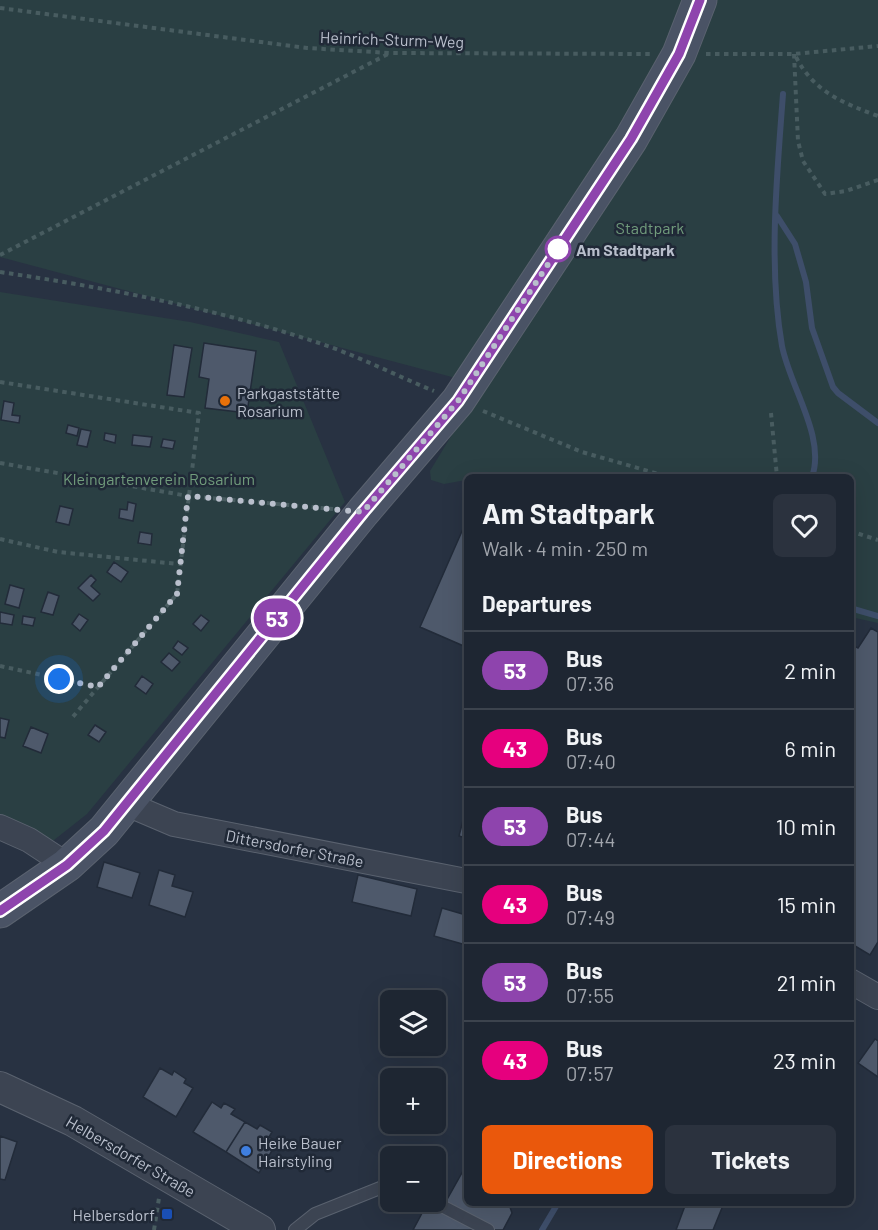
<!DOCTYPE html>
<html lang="en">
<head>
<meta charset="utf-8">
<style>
  body { margin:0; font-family:Barlow,sans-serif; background:#2b323e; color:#f1f3f6; height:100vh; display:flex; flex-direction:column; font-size:22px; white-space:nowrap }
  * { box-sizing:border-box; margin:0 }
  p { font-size:20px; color:#a1a5ac }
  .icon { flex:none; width:33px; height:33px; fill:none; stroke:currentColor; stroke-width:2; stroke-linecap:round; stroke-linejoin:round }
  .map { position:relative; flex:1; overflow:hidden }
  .panel { position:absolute; left:464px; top:474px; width:390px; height:732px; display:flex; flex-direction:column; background:#1e2632; border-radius:9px; box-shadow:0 6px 24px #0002,0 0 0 2px #3c434d }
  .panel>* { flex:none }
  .badge { padding:0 12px; border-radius:20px; font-size:21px; line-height:39px }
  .fabs { position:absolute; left:380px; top:990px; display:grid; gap:12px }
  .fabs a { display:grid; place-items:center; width:66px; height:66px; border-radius:9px; background:#1e2632; box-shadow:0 6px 24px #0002,0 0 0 2px #3c434d; font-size:30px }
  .you { position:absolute; width:30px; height:30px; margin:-15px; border:4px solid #fff; border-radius:50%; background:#1a73e8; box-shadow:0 0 0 9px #1a73e833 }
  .map>.badge { position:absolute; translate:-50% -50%; box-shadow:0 0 0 3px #fff }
  h2 { padding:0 18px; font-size:22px; line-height:54px }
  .round { display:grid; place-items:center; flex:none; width:63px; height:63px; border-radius:9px; background:#2b323e }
  .headline { display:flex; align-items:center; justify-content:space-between; height:102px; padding:0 18px }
  h1 { font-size:28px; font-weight:700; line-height:45px }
  .button { display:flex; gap:12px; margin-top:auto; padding:12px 18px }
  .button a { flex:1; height:69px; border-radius:9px; background:#ea580c; color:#fff; font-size:24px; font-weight:700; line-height:69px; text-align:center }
  .button a+a { background:#2b323e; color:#f1f3f6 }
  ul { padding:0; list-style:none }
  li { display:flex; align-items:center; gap:18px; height:78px; padding:0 18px; border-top:2px solid #3c434d }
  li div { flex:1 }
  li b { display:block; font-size:22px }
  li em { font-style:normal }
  li .badge { min-width:66px; font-weight:700; text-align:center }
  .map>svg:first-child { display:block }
  .green { fill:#2a3f43 }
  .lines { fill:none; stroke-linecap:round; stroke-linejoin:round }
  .stream { stroke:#3e4e6a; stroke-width:6 }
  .building { fill:#4e596b; stroke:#222b39; stroke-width:1.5 }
  .service-casing { stroke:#5a626f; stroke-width:14 }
  .minor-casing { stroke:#5a626f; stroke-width:26 }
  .tertiary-casing { stroke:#5a626f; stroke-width:32 }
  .secondary-casing { stroke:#5a626f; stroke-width:35 }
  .path { stroke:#485c60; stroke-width:4; stroke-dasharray:4.5 4.5; stroke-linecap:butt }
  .service { stroke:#3c4452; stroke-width:12 }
  .minor { stroke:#3c4452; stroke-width:24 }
  .tertiary { stroke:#3c4452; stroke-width:30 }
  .secondary { stroke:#4a5365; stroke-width:33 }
  .line-casing { stroke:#fff; stroke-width:14 }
  .line { stroke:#8e44ad; stroke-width:9 }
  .walk { stroke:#b9bfcc; stroke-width:6; stroke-dasharray:0 10.8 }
  .stop-dot { fill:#fff; stroke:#8e44ad; stroke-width:3 }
  .food-dot { fill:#e8710a; stroke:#202937; stroke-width:2 }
  .shop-dot { fill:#3f7fe0; stroke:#202937; stroke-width:2 }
  .transit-dot { fill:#1a4fb4; stroke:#202937; stroke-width:2 }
  .labels { text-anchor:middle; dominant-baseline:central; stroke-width:5; stroke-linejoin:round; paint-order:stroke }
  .street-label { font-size:16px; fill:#b9bfcc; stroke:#202937 }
  .park-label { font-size:16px; fill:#719c7c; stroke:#202937 }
  .stop-label { font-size:16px; font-weight:bold; fill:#b9bfcc; stroke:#202937; text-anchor:start }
  .poi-label { font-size:16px; fill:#b9bfcc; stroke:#202937; text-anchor:start }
</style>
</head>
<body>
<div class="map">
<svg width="878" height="1230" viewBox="0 0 878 1230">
  <rect width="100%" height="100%" fill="#283242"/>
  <path class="green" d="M0,0H878V623L851,617L850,477H466V480L444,484L431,480L430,471L482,385L0,257Z
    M0,292L190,322L279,342L345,502L87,814L49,844L0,823Z"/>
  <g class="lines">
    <path class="stream" d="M783,94C777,175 768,266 782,346C790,387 826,437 812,477
      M777,216L795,244L806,282L812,328L833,387L838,393L878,423
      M850,608L878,616
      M542,1230L558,1203"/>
  </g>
  <path class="building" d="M204,343L256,351L247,413L205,408L209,379L199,377Z
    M174,345L192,348L184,397L167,395Z
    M4,401L14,403L12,415L20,416L19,423L1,420Z
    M68,425L79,428L77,436L66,433Z
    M81,429L91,431L87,447L77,445Z
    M105,433L116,435L115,443L104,440Z
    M133,435L152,437L150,447L132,445Z
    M163,439L175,441L173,449L161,447Z
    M128,502L136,504L133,521L119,518L120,509L127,510Z
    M60,506L73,509L69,525L56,522Z
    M466,522V647L420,627Z
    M140,532L152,534L151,545L138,543Z
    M114,562L128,572L121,582L107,572Z
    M91,575L96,580L91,586L100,594L93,601L78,588Z
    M10,585L24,589L19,608L5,604Z
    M48,592L59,596L53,615L41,612Z
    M0,612L14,615L12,625L0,623Z
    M79,614L88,620L80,631L72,624Z
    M201,615L209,621L201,631L193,624Z
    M23,616L35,618L33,626L22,624Z
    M871,628L878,632V942L870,955L850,943V644L858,648Z
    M178,641L188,648L182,655L173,648Z
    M169,653L180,662L172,671L161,662Z
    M142,676L153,684L146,694L135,686Z
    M0,718L9,720L5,738L0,737Z
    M95,725L106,732L99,742L88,735Z
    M31,727L48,734L41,753L23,746Z
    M466,809V838L459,836Z
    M104,862L140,873L132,898L97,887Z
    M159,870L175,875L172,886L193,892L185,917L149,905Z
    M358,875L417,889L411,916L352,902Z
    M442,908L466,915V945L434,936Z
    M875,1039L878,1041V1077L858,1063Z
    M160,1068L172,1075L174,1071L186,1079L184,1083L193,1088L176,1117L143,1097Z
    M212,1102L221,1108L224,1103L235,1109L231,1114L245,1122L226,1152L193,1132Z
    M245,1122L257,1129L260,1125L272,1132L269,1137L277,1142L259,1173L226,1152Z
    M0,1136L17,1142L5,1180L0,1179Z
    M466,1169V1203H502L510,1207L512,1213L503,1230H413L428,1202L445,1203L463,1171Z
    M686,1203H724L713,1230H676Z"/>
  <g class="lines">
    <defs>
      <path id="service" d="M434,1202L488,1230
        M295,1230L315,1214L390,1184"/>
      <path id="minor" d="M127,804L174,824L466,881
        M0,827L29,840L67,865
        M850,981L878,997"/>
      <path id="tertiary" d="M0,1087L73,1121L260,1230"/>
      <path id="secondary" d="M0,911L67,865L104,831L363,512L458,401L631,139L679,54L700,0"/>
    </defs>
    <use href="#service" class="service-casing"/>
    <use href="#minor" class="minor-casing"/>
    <use href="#tertiary" class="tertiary-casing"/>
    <use href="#secondary" class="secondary-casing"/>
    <path class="path" d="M0,8L307,48L390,53L650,54
      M706,54H794L878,46
      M794,54L798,141L803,161L825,194L846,191L878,180
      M796,57C814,92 843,103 878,116
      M0,255L388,54
      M0,272C108,288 213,308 316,342C356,355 395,375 434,391
      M0,382L199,413L177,594L71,719
      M483,411L582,452L669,477
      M771,413L777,477
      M0,463L188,496L333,509
      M850,531L878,540
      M0,539L58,552L178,564
      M0,666L98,687
      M154,1230L159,1198"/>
    <use href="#service" class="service"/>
    <use href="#minor" class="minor"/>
    <use href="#tertiary" class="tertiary"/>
    <use href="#secondary" class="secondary"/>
  </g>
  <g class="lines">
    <defs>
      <path id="line" d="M0,911L67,865L104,831L363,512L458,401L631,139L679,54L700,0"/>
    </defs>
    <use href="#line" class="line-casing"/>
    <use href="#line" class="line"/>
    <path class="walk" d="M59,679L98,687L177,594L188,496L363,512L458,401L558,249"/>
  </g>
  <circle class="stop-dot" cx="558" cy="249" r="12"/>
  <circle class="food-dot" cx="225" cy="401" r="6"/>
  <circle class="shop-dot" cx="246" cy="1151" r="6"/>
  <rect class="transit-dot" x="161" y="1208" width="12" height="12" rx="3"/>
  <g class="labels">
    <g class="street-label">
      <text transform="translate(392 39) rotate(2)">Heinrich-Sturm-Weg</text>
      <text transform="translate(295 848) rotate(11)">Dittersdorfer Straße</text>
      <text transform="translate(131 1156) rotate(30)">Helbersdorfer Straße</text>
    </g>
    <g class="park-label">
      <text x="650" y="227">Stadtpark</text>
      <text x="159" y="478">Kleingartenverein Rosarium</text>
    </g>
    <g class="stop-label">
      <text x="576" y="249">Am Stadtpark</text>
    </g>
    <g class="poi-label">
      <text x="237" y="392">Parkgaststätte<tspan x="237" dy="18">Rosarium</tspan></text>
      <text x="258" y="1142">Heike Bauer<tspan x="258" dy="18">Hairstyling</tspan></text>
      <text x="155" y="1214" text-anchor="end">Helbersdorf</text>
    </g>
  </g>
</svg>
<div class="fabs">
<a><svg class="icon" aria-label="layers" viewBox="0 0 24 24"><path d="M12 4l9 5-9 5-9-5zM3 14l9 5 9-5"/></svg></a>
<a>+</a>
<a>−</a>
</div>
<div class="you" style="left:59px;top:679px"></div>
<b class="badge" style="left:277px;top:618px;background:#8e44ad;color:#fff">53</b>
<section class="panel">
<div class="headline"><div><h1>Am Stadtpark</h1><p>Walk · 4 min · 250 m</p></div><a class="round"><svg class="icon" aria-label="heart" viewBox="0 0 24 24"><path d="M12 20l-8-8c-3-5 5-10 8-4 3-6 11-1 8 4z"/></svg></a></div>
<h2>Departures</h2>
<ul>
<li><span class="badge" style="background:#8e44ad;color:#fff">53</span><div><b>Bus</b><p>07:36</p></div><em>2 min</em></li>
<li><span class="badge" style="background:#e6007e;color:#fff">43</span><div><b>Bus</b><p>07:40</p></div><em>6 min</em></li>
<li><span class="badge" style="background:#8e44ad;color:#fff">53</span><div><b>Bus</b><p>07:44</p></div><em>10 min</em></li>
<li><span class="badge" style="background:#e6007e;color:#fff">43</span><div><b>Bus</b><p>07:49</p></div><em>15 min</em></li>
<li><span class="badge" style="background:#8e44ad;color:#fff">53</span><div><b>Bus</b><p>07:55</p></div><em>21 min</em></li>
<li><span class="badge" style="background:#e6007e;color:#fff">43</span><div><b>Bus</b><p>07:57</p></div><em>23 min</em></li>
</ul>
<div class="button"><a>Directions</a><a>Tickets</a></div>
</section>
</div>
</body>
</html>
